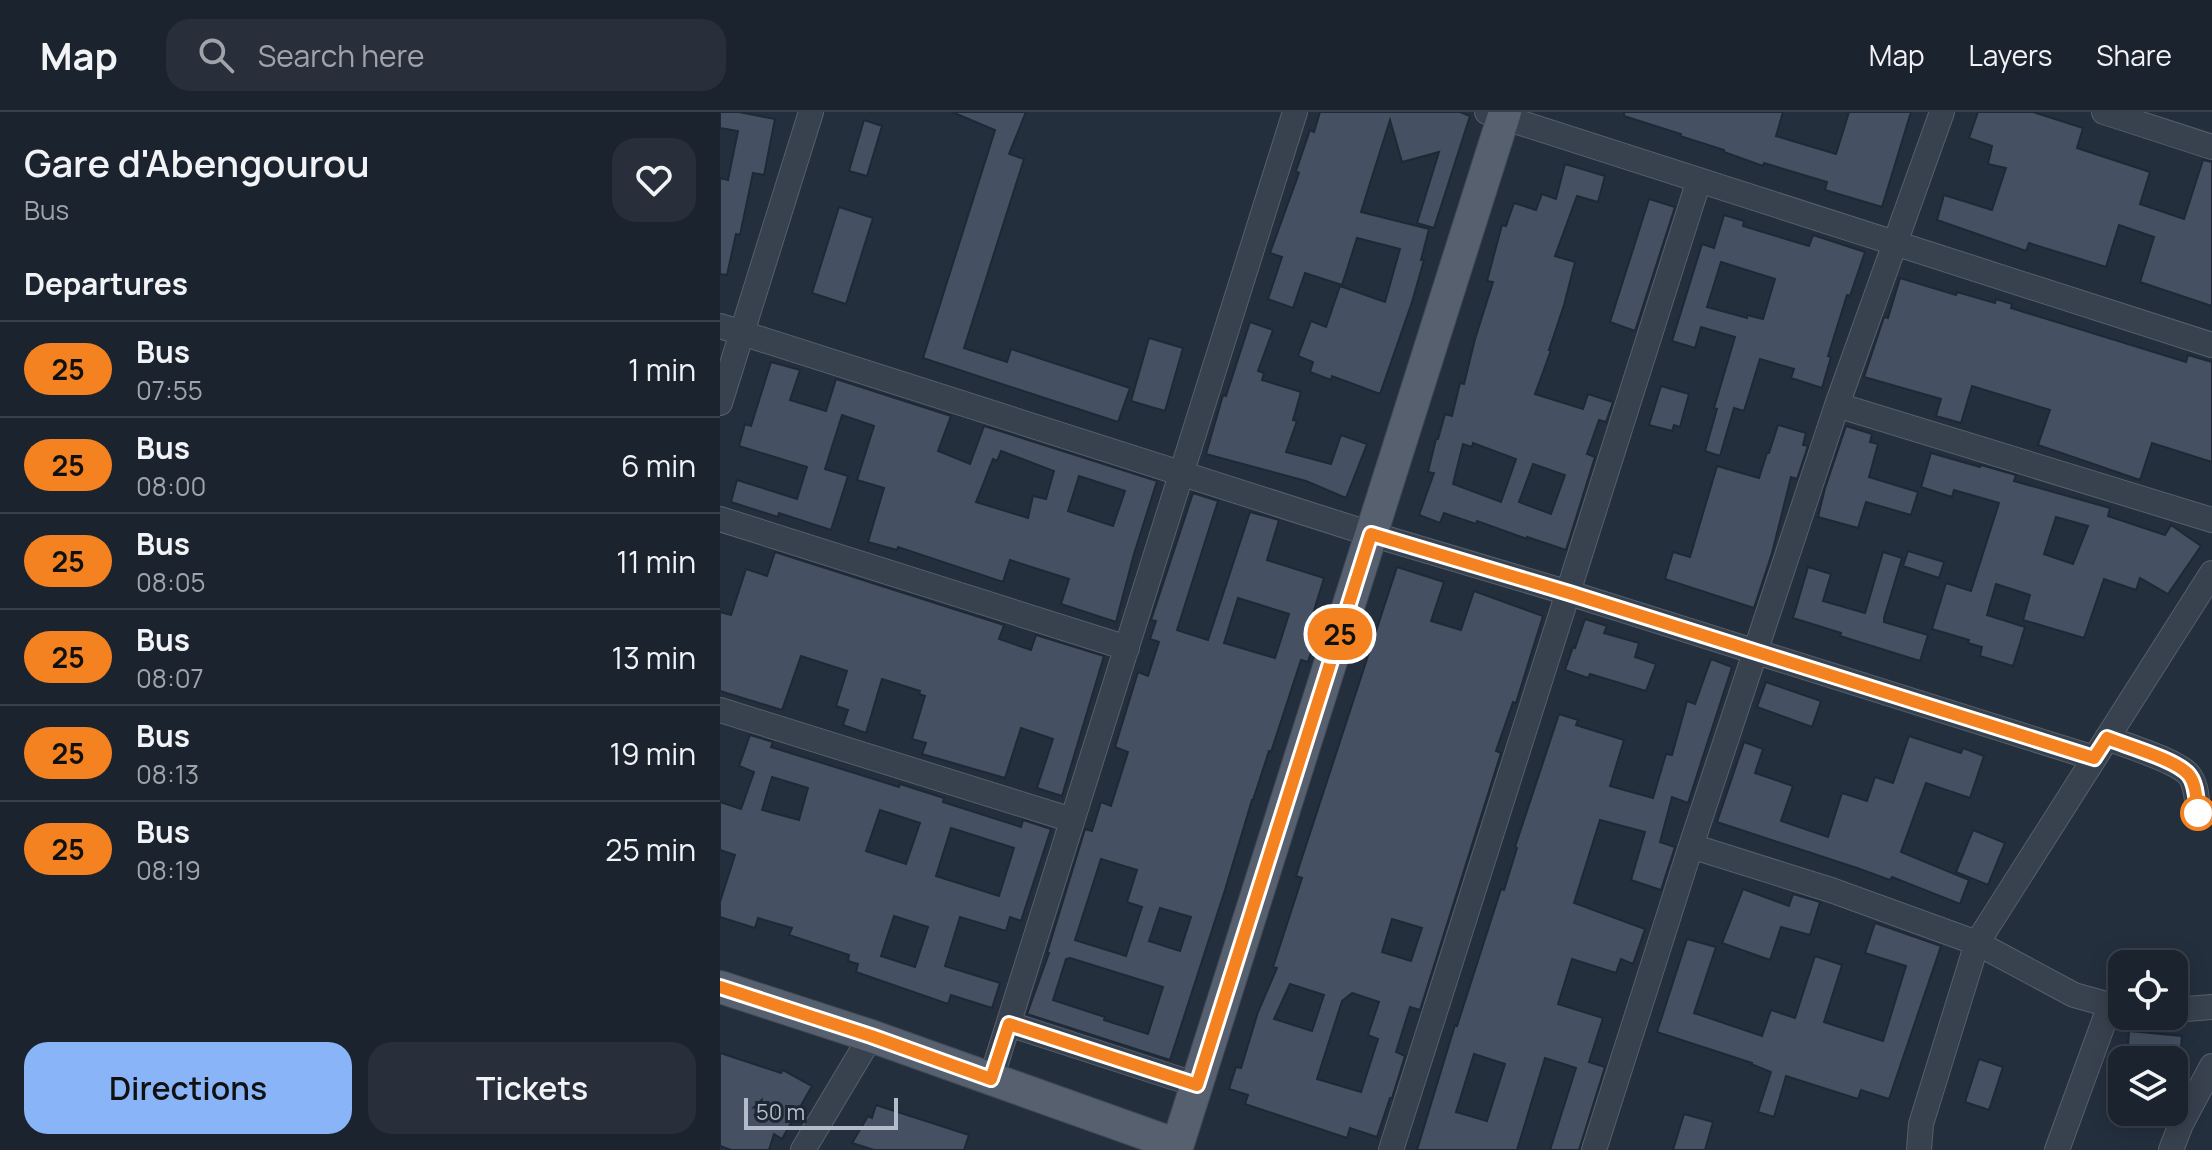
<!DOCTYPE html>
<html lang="en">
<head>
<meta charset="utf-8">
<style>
  body { margin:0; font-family:Manrope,sans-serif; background:#282f3a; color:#f1f3f6; height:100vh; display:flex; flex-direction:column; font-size:30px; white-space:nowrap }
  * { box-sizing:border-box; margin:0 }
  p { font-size:26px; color:#a0a4aa }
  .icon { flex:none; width:44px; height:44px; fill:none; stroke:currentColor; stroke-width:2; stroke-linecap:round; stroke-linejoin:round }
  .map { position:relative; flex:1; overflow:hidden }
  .panel { display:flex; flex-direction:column; background:#1b232e; width:720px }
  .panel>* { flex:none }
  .badge { padding:0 16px; border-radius:26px; font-size:28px; line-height:52px }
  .tools { position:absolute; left:1388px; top:838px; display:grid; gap:16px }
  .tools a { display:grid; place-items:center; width:80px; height:80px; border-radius:16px; background:#1b232e; box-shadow:0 4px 20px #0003,0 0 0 2px #39404a; font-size:40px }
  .scale { position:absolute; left:24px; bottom:20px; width:154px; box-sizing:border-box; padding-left:8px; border:4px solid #b4bcc9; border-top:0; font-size:22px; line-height:28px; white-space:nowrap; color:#b4bcc9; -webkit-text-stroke:6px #1d2633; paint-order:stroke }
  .map>.badge { position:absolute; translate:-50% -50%; box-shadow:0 0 0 4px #fff }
  h2 { padding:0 24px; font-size:30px; line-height:72px }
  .round { display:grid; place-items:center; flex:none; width:84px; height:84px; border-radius:24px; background:#282f3a }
  .headline { display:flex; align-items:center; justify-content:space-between; height:136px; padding:0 24px }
  h1 { font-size:38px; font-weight:600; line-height:60px }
  .primary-button { display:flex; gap:16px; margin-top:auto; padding:16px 24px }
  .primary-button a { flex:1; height:92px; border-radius:24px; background:#8ab4f8; color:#111; font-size:32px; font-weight:600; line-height:92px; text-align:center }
  .primary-button a+a { background:#282f3a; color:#f1f3f6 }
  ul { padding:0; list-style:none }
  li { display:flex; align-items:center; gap:24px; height:96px; padding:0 24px; border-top:2px solid #39404a }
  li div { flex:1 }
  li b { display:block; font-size:30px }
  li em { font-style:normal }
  li .badge { min-width:88px; font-weight:700; text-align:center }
  header { display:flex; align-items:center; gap:48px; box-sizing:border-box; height:112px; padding:0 40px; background:#1b232e; border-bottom:2px solid #39404a }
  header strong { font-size:38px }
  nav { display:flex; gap:44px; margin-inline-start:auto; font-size:28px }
  .search { width:560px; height:72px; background:#282f3a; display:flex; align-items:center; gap:20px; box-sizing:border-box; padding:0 28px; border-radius:24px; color:#a0a4aa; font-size:30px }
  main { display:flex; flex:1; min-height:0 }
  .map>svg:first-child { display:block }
  .building { fill:#455162; stroke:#1f2835; stroke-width:2; fill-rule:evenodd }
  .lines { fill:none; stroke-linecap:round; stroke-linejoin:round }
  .minor-casing { stroke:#565f6c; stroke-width:26 }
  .major-casing { stroke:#414a57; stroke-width:34 }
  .minor { stroke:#38414e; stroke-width:24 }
  .major { stroke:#56606e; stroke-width:32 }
  .line-casing { stroke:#fff; stroke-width:18 }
  .line { stroke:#f58220; stroke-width:12 }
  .stop-dot { fill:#fff; stroke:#f58220; stroke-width:4 }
</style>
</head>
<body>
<header>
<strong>Map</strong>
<div class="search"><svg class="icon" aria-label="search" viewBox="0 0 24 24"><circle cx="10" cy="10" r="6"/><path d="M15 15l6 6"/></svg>Search here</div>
<nav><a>Map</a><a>Layers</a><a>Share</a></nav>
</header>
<main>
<section class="panel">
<div class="headline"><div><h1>Gare d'Abengourou</h1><p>Bus</p></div><a class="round"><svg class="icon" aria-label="heart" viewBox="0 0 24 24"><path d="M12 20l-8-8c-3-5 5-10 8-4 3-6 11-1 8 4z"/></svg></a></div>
<h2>Departures</h2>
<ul>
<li><span class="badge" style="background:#f58220;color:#111">25</span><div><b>Bus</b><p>07:55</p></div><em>1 min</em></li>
<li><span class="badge" style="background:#f58220;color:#111">25</span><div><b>Bus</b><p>08:00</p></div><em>6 min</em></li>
<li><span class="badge" style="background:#f58220;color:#111">25</span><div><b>Bus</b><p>08:05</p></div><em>11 min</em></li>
<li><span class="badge" style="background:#f58220;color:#111">25</span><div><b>Bus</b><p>08:07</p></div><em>13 min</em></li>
<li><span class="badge" style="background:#f58220;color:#111">25</span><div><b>Bus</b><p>08:13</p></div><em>19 min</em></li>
<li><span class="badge" style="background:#f58220;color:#111">25</span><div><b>Bus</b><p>08:19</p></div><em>25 min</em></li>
</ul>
<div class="primary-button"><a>Directions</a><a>Tickets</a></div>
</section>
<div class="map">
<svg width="1492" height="1038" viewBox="0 0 1492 1038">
  <rect width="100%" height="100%" fill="#242f3e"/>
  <path class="building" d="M0,0H19L55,7L44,63L33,61L20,123L16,122L7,163L0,162V66L8,68L18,19L0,16Z
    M232,0H306L289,42L304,47L244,236L287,250L291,237L410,276L398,310L203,246L275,18Z
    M600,0H740L750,4L714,116L697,111L719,40L682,50L670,8L641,100L709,117L701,148H704L692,190L660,282L612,264L611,268L590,260L593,250L578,244L591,209L606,215L620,174L665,190L680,137L637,126L622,173L585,161L573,196L548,187L562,145L550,141L579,61L576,59L590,18L594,20Z
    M904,0H1063L1056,24L1116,42L1129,0H1191L1162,95L1105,78L1107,70L1044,51L1043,54L1004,40V38L960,24L961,22L904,4Z
    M1258,0H1313L1363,16L1357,36L1430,60L1420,92L1464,107L1483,48L1492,50V194L1420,170L1434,125L1399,113L1386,155L1309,131L1306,139L1217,108L1224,83L1272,98L1286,56L1268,52L1272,34L1249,26Z
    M144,8L162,14L147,64L129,59Z
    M845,52L885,64L878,90L857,84L835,144L855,150L844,193L829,238H831L815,282L863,297L868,282L893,290L886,310L879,308L867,342L875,345L846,438L807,425V427L757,409L756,412L724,401L720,411L699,403L714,361L708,360L716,327H718L725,302L732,304L740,271L744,272L755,227L773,170L767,169L782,113L786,114L794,91L816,98L822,82L836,87ZM753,331L796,347L781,390L733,372L743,332L752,335ZM813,352L845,363L831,402L799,390Z
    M929,87L955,95L915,219L890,210Z
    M119,95L153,106L126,192L92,181Z
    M1004,103L1024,109L1023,114L1089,134L1093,123L1145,140L1130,184L1127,183L1108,244L1111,245L1102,276L1071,266L1074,257L1040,247L1024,299L1014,296L1000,344L985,339L997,297L994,296L1015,225L981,215L975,236L952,229L982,132L994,136ZM1001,150L1055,167L1043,207L1027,203V206L987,195Z
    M1180,166L1236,183L1237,180L1275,191L1276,187L1292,192L1291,196L1466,250L1468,243L1492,250V350L1432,331L1420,368L1318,333L1330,298L1252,274L1241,311L1216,304L1221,287L1144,265L1164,205L1168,206Z
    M530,210L553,218L538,259L544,261L542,268L581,280L573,308L577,309L566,340L611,352L621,323L647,332L626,386L586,369L486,342L503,283L506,284Z
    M429,226L463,236L445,299L411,289Z
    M51,250L80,258L70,288L106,299L116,267L231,304L218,339L250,352L264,314L437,369L414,442L396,510L341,492L349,467L290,448L283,470L178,435L177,438L148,430L164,376L137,368L154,314L122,303L105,357L128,364L111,418L59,401L58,405L11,390L17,368L77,387L87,355L19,334L25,312L31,314ZM281,339L334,359L326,387L313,384L308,406L256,390L273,347L277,349ZM359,364L405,379L393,414L348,399Z
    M941,274L969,282L960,315L954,313L952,319L929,313Z
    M1058,313L1086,321L1083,333L1088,334L1077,367L1071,365L1052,441L1034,496L945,467L953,440L970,445L997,354L1039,366L1047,341H1049Z
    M1126,314L1152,322L1150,330L1158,332L1149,365L1198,380L1191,403L1146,390L1138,416L1098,405L1105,376Z
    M1211,341L1260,355L1261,353L1296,363L1294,369L1390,396L1388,404L1445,423L1451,413L1481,434L1448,482L1420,466L1416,478L1384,467L1364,526L1303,508L1310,483L1276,472L1267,503L1305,515L1293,554L1260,544L1262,535L1248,531L1249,528L1212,517L1226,471L1251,479L1279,391L1234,378L1232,385L1201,375ZM1336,405L1368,414L1353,452L1324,442Z
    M473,381L498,389L457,518L488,528L530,400L559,408L547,448L604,466L592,505L601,508L588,550L581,548L551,640L549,639L533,688H532L505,778L450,948L307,902L329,841H327L365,717L372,719L381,690L391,694L408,640L395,635L418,560L428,564L439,530L430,527L436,509L431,508ZM518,486L569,502L555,546L504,531ZM381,747L417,758L407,790L422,795L406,844L355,828ZM440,796L471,805L460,839L429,829ZM350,846L443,875L428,922L384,908L385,905L333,888L346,847Z
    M1188,439L1224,450L1219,466L1183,454Z
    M55,440L284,513L279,527L311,538L316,523L384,544L342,684L317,676L333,627L301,616L285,666L202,642L206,631L192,627L205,584L199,582L200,579L162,567L146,621L123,613L128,598L116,594L127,559L81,544L62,598L0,579V500L11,503L26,457L47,464Z
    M1163,440L1182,446L1164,506V510L1208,523L1200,549L1120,524L1121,521L1073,506L1088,455L1111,462L1103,489L1145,501Z
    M677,455L724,470L711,509L741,518L754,479L823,504L796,591L793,590L776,639L781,641L700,898L690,895L676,940L685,944L672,986H670L657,1025L630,1016L627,1026L525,992L528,983L509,977L516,955L521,956L538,900L557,856L553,855L582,766L576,764ZM672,807L702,816L691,849L662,840ZM570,872L604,883L592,919L554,907ZM632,881L659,890L648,923L658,927L641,980L597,967L622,889Z
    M865,507L887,514L884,521L919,531L915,545L936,552L926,579L870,562L868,566L845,558L853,535L855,536Z
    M991,547L1012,555L968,691L952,685L940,730L955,735L941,778L911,768L925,720L880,708L854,791L925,817L913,852L901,847L896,861L852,847L838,892L883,906L869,950L885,955L859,1038H830L856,956L825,946L797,1038H697L735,913L737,914L781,777L784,778L797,736L795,735L839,602L858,608L856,613L904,628L890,674L933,686L946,642L952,643L967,589L975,592ZM754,942L785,952L767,1009L736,1000Z
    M1046,570L1101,589L1092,615L1037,595Z
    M30,623L53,630L51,635L179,675L180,672L224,686L223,690L301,715L303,708L331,717L301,809L290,805L286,819L240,805L225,854L280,871L272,896L231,883L228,892L136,860L138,852L128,849L129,843L69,823L72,816L38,806L35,816L0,805V790L15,743L0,738V690L21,697L34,660L19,654ZM52,665L88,676L79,708L42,698ZM160,698L200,711L186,752L146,739ZM231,716L294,736L279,784L216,764ZM174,804L208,815L195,855L161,844Z
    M1189,624L1241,641L1243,636L1264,644L1250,686L1206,671L1181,740L1249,768L1240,792L1172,765L1170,768L1137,756L997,710L1024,630L1043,637L1035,661L1073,674L1061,709L1108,725L1122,681L1147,689L1155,665L1173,671Z
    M1253,718L1285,731L1268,773L1236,760Z
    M1023,777L1069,794L1073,782L1100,790L1090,823L1061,815L1050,848L1002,831Z
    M1155,811L1221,834L1169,987L1141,978L1138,987L1066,964L1054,1005L1038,1000L1051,960L1031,952L1032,951L937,920L967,827L996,835L974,901L1042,924L1051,898L1075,906L1095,844L1122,853L1104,910L1163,929L1186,854L1145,841Z
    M1409,919L1462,924L1460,948H1407Z
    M0,941L61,961L63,958L92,974L62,1027L54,1022L49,1038H11L0,1034Z
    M1259,947L1283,955L1269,998L1245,990Z
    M156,993L249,1023L244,1038H154L132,1031L148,1004L152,1006Z
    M964,1002L993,1010L985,1038H953Z"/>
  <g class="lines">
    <defs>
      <path id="minor" d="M767,0L1492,233
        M1384,0L1492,35
        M0,214L651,422L849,481L1374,646
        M0,291L91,0
        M1117,293L1492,408
        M0,407L407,536
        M0,598L352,708
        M1387,626C1407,634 1456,648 1469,663C1477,673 1477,689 1478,701
        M971,734L1111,778L1257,831L1354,883L1390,893L1402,894
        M1454,898L1492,895
        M289,912L477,973
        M271,967L575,0
        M83,1038L151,924
        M671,1038L979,68
        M874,1038L971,734L1117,293L1222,0
        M1199,1038L1201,1012L1257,831L1492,461
        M1337,1038L1390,893
        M1451,1038L1461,1012L1492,954"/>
      <path id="major" d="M0,875L151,924L457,1033
        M456,1038L785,0"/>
    </defs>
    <use href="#minor" class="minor-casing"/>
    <use href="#major" class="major-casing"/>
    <use href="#minor" class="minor"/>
    <use href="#major" class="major"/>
  </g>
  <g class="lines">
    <defs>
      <path id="line" d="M0,875L151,924L271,967L289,912L477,973L651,422L849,481L1374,646L1387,626C1407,634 1457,648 1469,663C1477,673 1476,689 1478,701"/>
    </defs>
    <use href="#line" class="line-casing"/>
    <use href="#line" class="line"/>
  </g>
  <circle class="stop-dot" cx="1478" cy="701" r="16"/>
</svg>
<div class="tools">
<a><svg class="icon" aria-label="locate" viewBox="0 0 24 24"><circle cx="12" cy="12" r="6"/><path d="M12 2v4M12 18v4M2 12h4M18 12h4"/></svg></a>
<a><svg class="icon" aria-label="layers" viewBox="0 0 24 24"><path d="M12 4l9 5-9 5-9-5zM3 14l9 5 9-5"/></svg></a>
</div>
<div class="scale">50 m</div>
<b class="badge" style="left:620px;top:522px;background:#f58220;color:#111">25</b>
</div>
</main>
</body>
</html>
